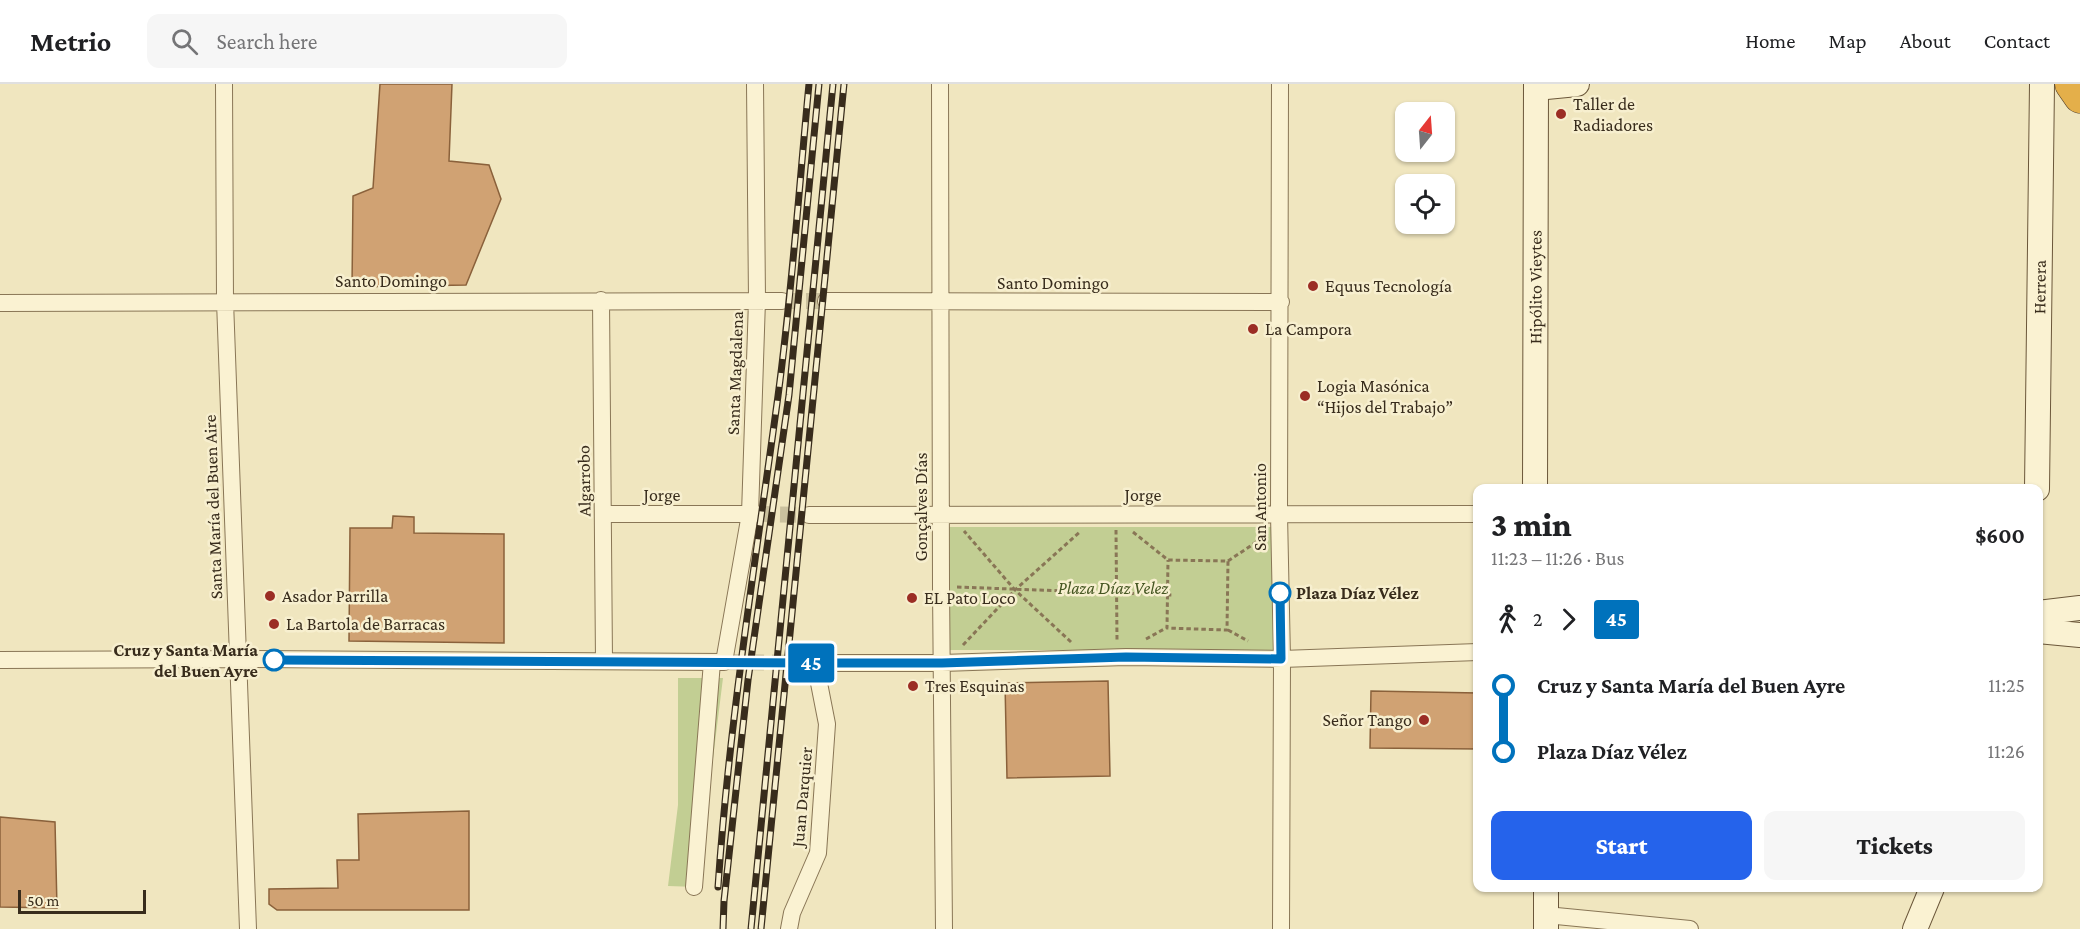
<!DOCTYPE html>
<html lang="en">
<head>
<meta charset="utf-8">
<style>
  body { margin:0; font-family:"Crimson Pro",serif; background:#f6f6f6; color:#202124; height:100vh; display:flex; flex-direction:column; font-size:22px; white-space:nowrap }
  * { box-sizing:border-box; margin:0 }
  p { font-size:20px; color:#757577 }
  .icon { flex:none; width:33px; height:33px; fill:none; stroke:currentColor; stroke-width:2; stroke-linecap:round; stroke-linejoin:round }
  .map { position:relative; flex:1; overflow:hidden }
  .details { position:absolute; left:1473px; top:400px; width:570px; height:408px; display:flex; flex-direction:column; background:#fff; border-radius:12px; box-shadow:0 2px 4px #0004 }
  .details>* { flex:none }
  .badge { padding:0 12px; border-radius:4px; font-size:21px; line-height:39px }
  .needle { width:39px; rotate:17deg }
  .tools { position:absolute; left:1395px; top:18px; display:grid; gap:12px }
  .tools a { display:grid; place-items:center; width:60px; height:60px; border-radius:12px; background:#fff; box-shadow:0 2px 4px #0004; font-size:30px }
  .scale { position:absolute; left:18px; bottom:15px; width:128px; box-sizing:border-box; padding-left:6px; border:3px solid #382c1c; border-top:0; font-size:16px; line-height:21px; white-space:nowrap; color:#382c1c; -webkit-text-stroke:4px #f7efcf; paint-order:stroke }
  .map>.badge { position:absolute; translate:-50% -50%; box-shadow:0 0 0 3px #fff }
  .legs { display:flex; align-items:center; gap:9px; height:66px; padding:0 18px; font-size:20px }
  .legs p { margin-inline-start:auto }
  .headline { display:flex; align-items:center; justify-content:space-between; height:102px; padding:0 18px }
  h1 { font-size:33px; font-weight:800; line-height:45px }
  .primary-button { display:flex; gap:12px; margin-top:auto; padding:12px 18px }
  .primary-button a { flex:1; height:69px; border-radius:12px; background:#2563eb; color:#fff; font-size:24px; font-weight:800; line-height:69px; text-align:center }
  .primary-button a+a { background:#f6f6f6; color:#202124 }
  ul { padding:0 18px; list-style:none }
  li { display:flex; align-items:center; gap:21px; height:66px; font-size:22px }
  li i { display:grid; place-items:center; width:9px; height:100%; margin:0 8px; background:currentColor }
  li i::after { content:''; width:15px; height:15px; margin:-8px; border:4px solid; border-radius:50%; background:#fff }
  li p { margin-inline-start:auto }
  li:first-child i { background:linear-gradient(#0000 50%,currentColor 0) }
  li:last-child i { background:linear-gradient(currentColor 50%,#0000 0) }
  header { display:flex; align-items:center; gap:36px; box-sizing:border-box; height:84px; padding:0 30px; background:#fff; border-bottom:2px solid #e0e0e0 }
  header strong { font-size:28px }
  nav { display:flex; gap:33px; margin-inline-start:auto; font-size:21px }
  .search { width:420px; height:54px; background:#f6f6f6; display:flex; align-items:center; gap:15px; box-sizing:border-box; padding:0 21px; border-radius:12px; color:#757577; font-size:22px }
  .map>svg:first-child { display:block }
  .green { fill:#c2ce93 }
  .building { fill:#d0a273; stroke:#8a613b; stroke-width:1.5 }
  .lines { fill:none; stroke-linecap:round; stroke-linejoin:round }
  .street-tunnel { stroke:#cbc19e; stroke-width:16; stroke-dasharray:16 8; stroke-linecap:butt }
  .street-casing { stroke:#897656; stroke-width:18 }
  .secondary-casing { stroke:#6b573a; stroke-width:26 }
  .highway-casing { stroke:#57432b; stroke-width:33 }
  .path { stroke:#897656; stroke-width:3; stroke-dasharray:4.5 3; stroke-linecap:butt }
  .street { stroke:#faf2d2; stroke-width:16 }
  .secondary { stroke:#faf2d2; stroke-width:24 }
  .highway { stroke:#e4af4a; stroke-width:32 }
  .rail-casing { stroke:#382c1c; stroke-width:7 }
  .rail { stroke:#f7efcf; stroke-width:4.5; stroke-dasharray:14; stroke-linecap:butt }
  .line-1-casing { stroke:#fff; stroke-width:14 }
  .line-1 { stroke:#0072bc; stroke-width:9 }
  .poi-dot { fill:#9b2d24; stroke:#f7efcf; stroke-width:2 }
  .stop-1-dot { fill:#fff; stroke:#0072bc; stroke-width:3 }
  .labels { text-anchor:middle; dominant-baseline:central; stroke-width:5; stroke-linejoin:round; paint-order:stroke }
  .poi-label { font-size:18px; fill:#382c1c; stroke:#f7efcf; text-anchor:start }
  .street-label { font-size:18px; fill:#382c1c; stroke:#f7efcf }
  .park-label { font-size:18px; font-style:italic; fill:#445521; stroke:#f7efcf }
  .stop-label { font-size:18px; font-weight:bold; fill:#382c1c; stroke:#f7efcf; text-anchor:start }
</style>
</head>
<body>
<header>
<strong>Metrio</strong>
<div class="search"><svg class="icon" aria-label="search" viewBox="0 0 24 24"><circle cx="10" cy="10" r="6"/><path d="M15 15l6 6"/></svg>Search here</div>
<nav><a>Home</a><a>Map</a><a>About</a><a>Contact</a></nav>
</header>
<div class="map">
<svg width="2080" height="845" viewBox="0 0 2080 845">
  <rect width="100%" height="100%" fill="#f0e6bf"/>
  <path class="green" d="M948,443H1278V566H948Z
    M678,594H723L697,803L668,802L678,721Z"/>
  <path class="building" d="M380,0H452L449,77L489,81L501,115L466,201L352,203L353,112L373,104Z
    M393,432L414,433V449L504,450V559L349,557L350,444H392Z
    M1108,597L1110,692L1007,694L1005,599Z
    M1371,607L1478,609V665L1370,664Z
    M469,727V826H277L269,820V805L338,804L337,776H359L358,730Z
    M0,733L55,738L57,824L0,823Z"/>
  <g class="lines">
    <path class="street-tunnel" d="M782,217H826
      M756,430L809,431
      M724,578L804,579"/>
    <defs>
      <path id="street" d="M224,0L225,217L248,845
        M940,0L941,503L944,845
        M1280,0L1279,430L1282,575L1281,845
        M601,216L604,577
        M826,217L1281,218
        M0,219L782,217
        M603,430H756
        M809,431L1478,430
        M0,576L238,575L724,578L750,430L757,216L755,0
        M804,579H942L1126,573L1282,575L1478,568
        M694,803L712,578
        M1546,831L1690,845
        M789,845L792,829L818,769L827,640L818,594V579"/>
      <g id="secondary">
        <path d="M1536,4L1577,0"/>
        <path id="s1" d="M1535,405L1536,0"/>
        <path id="s2" d="M2037,405L2042,0"/>
        <path d="M2038,529L2080,524"/>
        <path d="M2038,547L2080,551"/>
        <path d="M1546,804V845"/>
        <path d="M1915,845L1932,804"/>
      </g>
      <path id="highway" d="M2071,0L2080,13"/>
    </defs>
    <use href="#street" class="street-casing"/>
    <use href="#secondary" class="secondary-casing"/>
    <use href="#highway" class="highway-casing"/>
    <path class="path" d="M1116,446L1117,556
      M1133,448L1168,476L1228,477L1227,546L1167,544L1168,476
      M1228,477L1264,453
      M957,503L1174,511
      M1228,546L1248,557
      M1146,555L1166,544
      M1071,558L1015,506L1081,447
      M963,561L1015,506L964,447"/>
    <use href="#street" class="street"/>
    <use href="#secondary" class="secondary"/>
    <use href="#highway" class="highway"/>
    <defs>
      <path id="rail" d="M718,803C729,638 756,475 778,312C792,208 799,104 809,0
        M723,845L724,817L748,596L789,311L819,0
        M751,845L833,0
        M761,845L844,0"/>
    </defs>
    <use href="#rail" class="rail-casing"/>
    <use href="#rail" class="rail"/>
  </g>
  <g class="lines">
    <defs>
      <path id="line-1" d="M274,576L818,579H942L1126,573L1281,575L1280,509"/>
    </defs>
    <use href="#line-1" class="line-1-casing"/>
    <use href="#line-1" class="line-1"/>
  </g>
  <g class="poi-dot">
    <circle cx="1561" cy="30" r="6"/>
    <circle cx="1313" cy="202" r="6"/>
    <circle cx="1253" cy="245" r="6"/>
    <circle cx="1305" cy="312" r="6"/>
    <circle cx="270" cy="512" r="6"/>
    <circle cx="912" cy="514" r="6"/>
    <circle cx="274" cy="540" r="6"/>
    <circle cx="913" cy="602" r="6"/>
    <circle cx="1424" cy="636" r="6"/>
  </g>
  <g class="stop-1-dot">
    <circle cx="1280" cy="509" r="10"/>
    <circle cx="274" cy="576" r="10"/>
  </g>
  <g class="labels">
    <g class="poi-label">
      <text x="1573" y="20">Taller de<tspan x="1573" dy="21">Radiadores</tspan></text>
      <text x="1325" y="202">Equus Tecnología</text>
      <text x="1265" y="245">La Campora</text>
      <text x="1317" y="302">Logia Masónica<tspan x="1317" dy="21">“Hijos del Trabajo”</tspan></text>
      <text x="282" y="512">Asador Parrilla</text>
      <text x="924" y="514">EL Pato Loco</text>
      <text x="286" y="540">La Bartola de Barracas</text>
      <text x="925" y="602">Tres Esquinas</text>
      <text x="1412" y="636" text-anchor="end">Señor Tango</text>
    </g>
    <g class="street-label">
      <text x="391" y="197">Santo Domingo</text>
      <text x="1053" y="199">Santo Domingo</text>
      <text stroke="none"><textPath href="#s1" startOffset="202">Hipólito Vieytes</textPath></text>
      <text stroke="none"><textPath href="#s2" startOffset="202">Herrera</textPath></text>
      <text transform="translate(735 289) rotate(-88)">Santa Magdalena</text>
      <text transform="translate(584 397) rotate(-91)">Algarrobo</text>
      <text x="662" y="411">Jorge</text>
      <text x="1143" y="411">Jorge</text>
      <text transform="translate(213 423) rotate(-92)">Santa María del Buen Aire</text>
      <text transform="translate(921 423) rotate(-90)">Gonçalves Días</text>
      <text transform="translate(1260 423) rotate(-90)">San Antonio</text>
      <text transform="translate(802 713) rotate(-85)">Juan Darquier</text>
    </g>
    <g class="park-label">
      <text x="1113" y="504">Plaza Díaz Velez</text>
    </g>
    <g class="stop-label">
      <text x="1296" y="509">Plaza Díaz Vélez</text>
      <text x="258" y="566" text-anchor="end">Cruz y Santa María<tspan x="258" dy="21">del Buen Ayre</tspan></text>
    </g>
  </g>
</svg>
<div class="tools">
<a><svg class="needle" viewBox="-14 -14 28 28"><path d="M0-13l5 13h-10z" fill="#e53935"/><path d="M0 13l5-13h-10z" fill="#757577"/></svg></a>
<a><svg class="icon" aria-label="locate" viewBox="0 0 24 24"><circle cx="12" cy="12" r="6"/><path d="M12 2v4M12 18v4M2 12h4M18 12h4"/></svg></a>
</div>
<div class="scale">50 m</div>
<b class="badge" style="left:811px;top:579px;background:#0072bc;color:#fff">45</b>
<section class="details">
<div class="headline"><div><h1>3 min</h1><p>11:23 – 11:26 · Bus</p></div><b>$600</b></div>
<div class="legs"><svg class="icon" aria-label="walk" viewBox="0 0 24 24"><circle cx="13" cy="4" r="2"/><path d="M13 8l-2 6 4 7M11 14l-3 7M7 12l3-4h3l4 4"/></svg>2<svg class="icon" aria-label="forward" viewBox="0 0 24 24"><path d="M9 5l7 7-7 7"/></svg><b class="badge" style="background:#0072bc;color:#fff">45</b></div>
<ul>
<li><i style="color:#0072bc"></i><b>Cruz y Santa María del Buen Ayre</b><p>11:25</p></li>
<li><i style="color:#0072bc"></i><b>Plaza Díaz Vélez</b><p>11:26</p></li>
</ul>
<div class="primary-button"><a>Start</a><a>Tickets</a></div>
</section>
</div>
</body>
</html>
